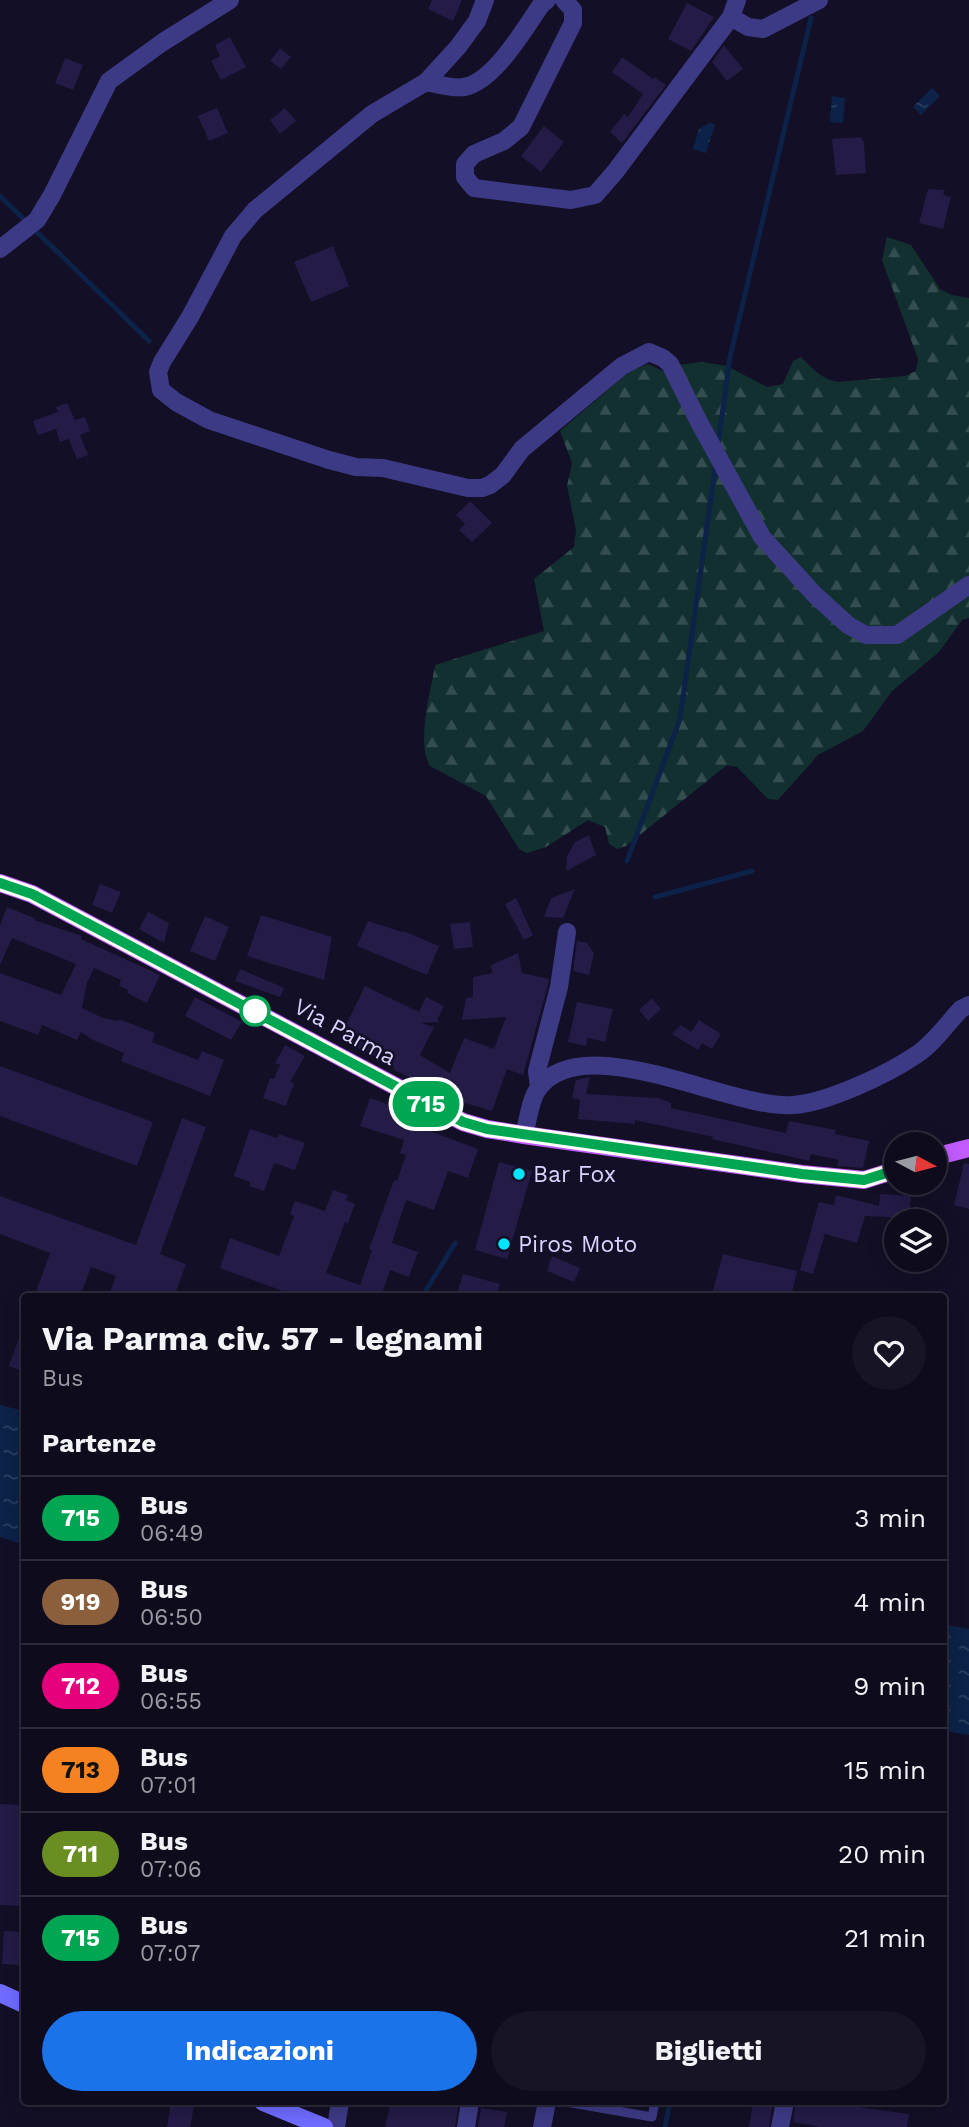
<!DOCTYPE html>
<html lang="it">
<head>
<meta charset="utf-8">
<style>
  body { margin:0; font-family:"Work Sans",sans-serif; background:#171425; color:#f1f3f6; height:100vh; display:flex; flex-direction:column; font-size:26px; white-space:nowrap }
  * { box-sizing:border-box; margin:0 }
  p { font-size:23px; color:#9b9ba3 }
  .icon { flex:none; width:38px; height:38px; fill:none; stroke:currentColor; stroke-width:2; stroke-linecap:round; stroke-linejoin:round }
  .map { position:relative; flex:1; overflow:hidden }
  .drawer { position:absolute; left:21px; top:1293px; width:926px; height:812px; display:flex; flex-direction:column; background:#0e0b1c; border-radius:7px; box-shadow:0 4px 18px #0003,0 0 0 2px #2e2b3b }
  .drawer>* { flex:none }
  .badge { padding:0 14px; border-radius:23px; font-size:24px; line-height:46px }
  .needle { width:46px; rotate:97deg }
  .buttons { position:absolute; left:884px; top:1132px; display:grid; gap:14px }
  .buttons a { display:grid; place-items:center; width:63px; height:63px; border-radius:50%; background:#0e0b1c; box-shadow:0 4px 18px #0003,0 0 0 2px #2e2b3b; font-size:35px }
  .map>.badge { position:absolute; translate:-50% -50%; box-shadow:0 0 0 4px #fff }
  h2 { padding:0 21px; font-size:26px; line-height:63px }
  .round { display:grid; place-items:center; flex:none; width:74px; height:74px; border-radius:37px; background:#171425 }
  .headline { display:flex; align-items:center; justify-content:space-between; height:119px; padding:0 21px }
  h1 { font-size:33px; font-weight:700; line-height:52px }
  .cta { display:flex; gap:14px; margin-top:auto; padding:14px 21px }
  .cta a { flex:1; height:80px; border-radius:42px; background:#1a73e8; color:#fff; font-size:28px; font-weight:700; line-height:80px; text-align:center }
  .cta a+a { background:#171425; color:#f1f3f6 }
  ul { padding:0; list-style:none }
  li { display:flex; align-items:center; gap:21px; height:84px; padding:0 21px; border-top:2px solid #2e2b3b }
  li div { flex:1 }
  li b { display:block; font-size:26px }
  li em { font-style:normal }
  li .badge { min-width:77px; font-weight:700; text-align:center }
  .map>svg:first-child { display:block }
  .forest { fill:url(#forest-firs) }
  .water { fill:url(#water-ripples) }
  .lines { fill:none; stroke-linecap:round; stroke-linejoin:round }
  .stream { stroke:#0c2248; stroke-width:5 }
  .building { fill:#241b47 }
  .service { stroke:#3d3a85; stroke-width:9 }
  .minor { stroke:#3d3a85; stroke-width:18 }
  .tertiary { stroke:#3d3a85; stroke-width:18 }
  .secondary { stroke:#6f6bff; stroke-width:18 }
  .primary { stroke:#c25bff; stroke-width:18 }
  .line-casing { stroke:#fff; stroke-width:16 }
  .line { stroke:#00a651; stroke-width:10 }
  .stop-dot { fill:#fff; stroke:#00a651; stroke-width:3.5 }
  .poi-dot { fill:#00e5ff; stroke:#130f26; stroke-width:2.5 }
  .labels { text-anchor:middle; dominant-baseline:central; stroke-width:5; stroke-linejoin:round; paint-order:stroke }
  .street-label { font-size:23px; fill:#d9d4ff; stroke:#130f26 }
  .poi-label { font-size:23px; fill:#d9d4ff; stroke:#130f26; text-anchor:start }
</style>
</head>
<body>
<div class="map">
<svg width="969" height="2127" viewBox="0 0 969 2127">
  <defs>
    <pattern id="forest-firs" width="22" height="20" patternUnits="userSpaceOnUse" patternTransform="scale(1.75)"><rect width="22" height="20" fill="#12302f"/><path d="M5 1l3.5 6h-7zM16 11l3.5 6h-7z" fill="#344d4e"/></pattern>
    <pattern id="water-ripples" width="26" height="14" patternUnits="userSpaceOnUse" patternTransform="scale(1.75)"><rect width="26" height="14" fill="#0c2248"/><path d="M2 4q2-2 4 0t4 0M15 11q2-2 4 0t4 0" fill="none" stroke="#2f4163"/></pattern>
  </defs>
  <rect width="100%" height="100%" fill="#130f26"/>
  <path class="forest" d="M887,237L911,245L940,289L952,295L969,298V618L962,620L939,652L892,691L863,731L818,755L778,800L768,799L737,767L727,765L626,846L617,849L609,844L605,827L588,820L546,847L527,853L519,849L486,796L430,766C416,743 431,691 435,665L544,631L534,579L574,547L576,530L567,486L572,463L560,431L630,371L648,364L665,372L678,365L702,362L727,366L767,387L783,384L793,361L801,357C812,368 822,380 838,382L905,376L916,371L918,359L882,260Z"/>
  <path class="water" d="M932,88L940,96L921,115L913,107Z
    M832,96L845,98L843,123L830,122Z
    M709,123L715,124L706,153L693,149L699,129Z
    M0,1405L24,1411V1545L0,1537Z
    M943,1624L969,1629V1735L943,1731Z"/>
  <g class="lines">
    <path class="stream" d="M0,196L149,341
      M718,445L730,357L811,18
      M627,861L680,719L716,462
      M655,897L752,871
      M422,1297L455,1243
      M665,2127L670,2102"/>
  </g>
  <path class="building" d="M432,0H462L453,21L428,9Z
    M687,3L714,17L691,51L668,39Z
    M230,37L246,67L221,80L211,61L220,56L215,45Z
    M724,45L743,69L727,81L712,62Z
    M280,48L291,57L281,69L270,61Z
    M622,57L653,79L654,77L666,85L622,143L610,132L624,114L628,117L643,94L612,72Z
    M65,58L83,65L73,90L55,83Z
    M217,108L228,133L209,141L198,116Z
    M285,108L296,121L280,134L270,120Z
    M544,126L564,142L541,172L521,156Z
    M861,137L864,143L866,173L836,175L832,139Z
    M928,189L945,190L943,195L951,197L943,229L919,223Z
    M333,246L349,286L311,302L294,262Z
    M67,403L75,420L85,417L90,431L80,435L88,455L77,459L69,439L60,442L56,429L38,435L33,421L58,412L56,407Z
    M470,501L492,523L472,542L459,530L465,524L456,515Z
    M589,835L596,855L566,871L567,856L575,842Z
    M100,884L121,892L112,913L92,905Z
    M575,889L563,918L544,917L551,898Z
    M516,898L533,935L524,940L505,904Z
    M7,907L34,918V920L82,936L81,939L160,975L147,1003L127,993L128,990L119,986L121,980L94,968L87,983L82,1008L103,1018L118,1021L119,1019L155,1033L152,1042L198,1060L202,1051L224,1060L210,1096L121,1061L124,1053L93,1040L81,1032L77,1040L42,1025L38,1035L0,1021V973L61,995L76,964L12,938L0,965V925Z
    M148,912L169,923L164,943L139,929Z
    M261,915L332,937L324,980L247,956Z
    M205,916L229,927L215,961L190,951Z
    M368,921L402,932L403,931L439,946L427,975L357,946Z
    M470,922L473,947L454,949L450,924Z
    M577,941L587,943L594,953L589,975L573,971Z
    M518,953L522,973L549,979L548,985L523,1075L507,1069L492,1111L458,1101L434,1087L432,1090L393,1069L394,1066L339,1039L365,986L419,1012L426,997L444,1006L437,1020L440,1022L421,1023L434,1027L420,1055L450,1073L464,1038L494,1049L506,1017L462,1020L466,998L473,997V977L492,973L491,965Z
    M240,969L284,988L280,997L235,981Z
    M195,997L242,1022L231,1040L185,1016Z
    M652,998L661,1009L648,1021L639,1010Z
    M577,1002L613,1009L605,1042L588,1038L586,1046L568,1042Z
    M699,1020L721,1034L712,1049L702,1043L698,1050L672,1034L681,1025L691,1032Z
    M285,1045L305,1056L290,1082L294,1083L286,1106L263,1098L270,1078L274,1079L280,1065L275,1063Z
    M0,1066L153,1122L137,1166L0,1116Z
    M590,1077L586,1094L659,1098L671,1103V1108L786,1133L789,1121L836,1130L835,1134L869,1141L863,1168L837,1166L839,1160L811,1154L809,1161L712,1139L713,1137L635,1120V1124L578,1119L580,1100L572,1098L576,1080Z
    M370,1098L399,1108L395,1118L478,1149L468,1178L448,1171L434,1210L406,1200L392,1243L418,1252L409,1277L390,1270L382,1293L387,1297H299L220,1268L230,1238L279,1256L294,1216L290,1214L295,1201L325,1211L333,1190L348,1195L346,1200L355,1204L348,1223L345,1222L326,1273L360,1285L372,1250L369,1249L394,1180L397,1181L406,1155L400,1153L404,1140L360,1126Z
    M182,1118L206,1127L160,1254L186,1264L174,1297H108L116,1276L91,1267L80,1297H34L50,1253L0,1234V1196L136,1245Z
    M250,1129L277,1138L279,1134L305,1143L295,1170L274,1163L264,1191L249,1186L250,1182L234,1176Z
    M499,1162L532,1171L507,1259L475,1250Z
    M964,1163L969,1164V1209L954,1205Z
    M880,1194L911,1196L909,1218L865,1216L857,1243L825,1234L813,1274L800,1270L819,1202L834,1205L836,1195L879,1206Z
    M723,1254L797,1271L791,1297H711Z
    M552,1256L580,1268L574,1282L547,1271Z
    M463,1274L500,1284L496,1297H456Z
    M23,1327L24,1328V1372L9,1366Z
    M0,1804L24,1805L21,1906L0,1905Z
    M4,1931L24,1932L22,1965L2,1964Z
    M171,2102H195L190,2127H167Z
    M391,2102H459L455,2127H385Z
    M753,2102H773L769,2127H749Z
    M796,2102H859L858,2107L909,2114L907,2127H820L793,2122Z
    M481,2108L507,2112L504,2127H478Z"/>
  <g class="lines">
    <path class="service" d="M566,2102L652,2117L655,2102"/>
    <path class="minor" d="M539,1088L537,1071L559,987L567,932
      M524,1135C528,1121 530,1100 538,1089C583,1026 731,1110 793,1105C827,1103 888,1074 916,1055C933,1044 947,1024 961,1009L969,1005
      M336,2127L340,2102
      M466,2127L470,2102
      M542,2127L547,2102
      M780,2127L785,2102"/>
    <path class="tertiary" d="M485,0L477,21L458,47L426,82L372,114L255,210L233,236L190,317L162,362L158,372L161,390L176,402L209,420L329,460L356,467L383,468L468,488H482L490,485L503,475L522,449L622,366L649,352L663,358L670,364L699,422L762,537L815,595L848,625L866,635H897L969,585
      M564,0L573,10V23L521,127L504,141L474,154L465,164V177L474,188L571,200L595,195L615,172L731,17L737,0
      M731,17L748,27L763,29L819,0
      M426,82C438,84 452,89 464,87C494,82 525,28 541,5L547,0
      M0,249L37,220L52,195L109,81L163,42L230,0"/>
    <path class="secondary" d="M0,1993L24,2004
      M263,2102L324,2127"/>
    <path class="primary" d="M0,883L32,894L463,1122L487,1129L524,1135L802,1174L864,1180L896,1170
      M934,1157L969,1148"/>
  </g>
  <g class="lines">
    <defs>
      <path id="line" d="M0,883L32,894L463,1122L487,1129L802,1174L864,1180L896,1170"/>
    </defs>
    <use href="#line" class="line-casing"/>
    <use href="#line" class="line"/>
  </g>
  <circle class="stop-dot" cx="255" cy="1011" r="14"/>
  <g class="poi-dot">
    <circle cx="519" cy="1174" r="7"/>
    <circle cx="504" cy="1244" r="7"/>
  </g>
  <g class="labels">
    <g class="street-label">
      <text transform="translate(345 1032) rotate(29)">Via Parma</text>
    </g>
    <g class="poi-label">
      <text x="533" y="1174">Bar Fox</text>
      <text x="518" y="1244">Piros Moto</text>
    </g>
  </g>
</svg>
<div class="buttons">
<a><svg class="needle" viewBox="-14 -14 28 28"><path d="M0-13l5 13h-10z" fill="#e53935"/><path d="M0 13l5-13h-10z" fill="#9b9ba3"/></svg></a>
<a><svg class="icon" aria-label="layers" viewBox="0 0 24 24"><path d="M12 4l9 5-9 5-9-5zM3 14l9 5 9-5"/></svg></a>
</div>
<b class="badge" style="left:426px;top:1104px;background:#00a651;color:#fff">715</b>
<section class="drawer">
<div class="headline"><div><h1>Via Parma civ. 57 - legnami</h1><p>Bus</p></div><a class="round"><svg class="icon" aria-label="heart" viewBox="0 0 24 24"><path d="M12 20l-8-8c-3-5 5-10 8-4 3-6 11-1 8 4z"/></svg></a></div>
<h2>Partenze</h2>
<ul>
<li><span class="badge" style="background:#00a651;color:#fff">715</span><div><b>Bus</b><p>06:49</p></div><em>3 min</em></li>
<li><span class="badge" style="background:#8b5e3c;color:#fff">919</span><div><b>Bus</b><p>06:50</p></div><em>4 min</em></li>
<li><span class="badge" style="background:#e6007e;color:#fff">712</span><div><b>Bus</b><p>06:55</p></div><em>9 min</em></li>
<li><span class="badge" style="background:#f58220;color:#111">713</span><div><b>Bus</b><p>07:01</p></div><em>15 min</em></li>
<li><span class="badge" style="background:#6b8e23;color:#fff">711</span><div><b>Bus</b><p>07:06</p></div><em>20 min</em></li>
<li><span class="badge" style="background:#00a651;color:#fff">715</span><div><b>Bus</b><p>07:07</p></div><em>21 min</em></li>
</ul>
<div class="cta"><a>Indicazioni</a><a>Biglietti</a></div>
</section>
</div>
</body>
</html>
